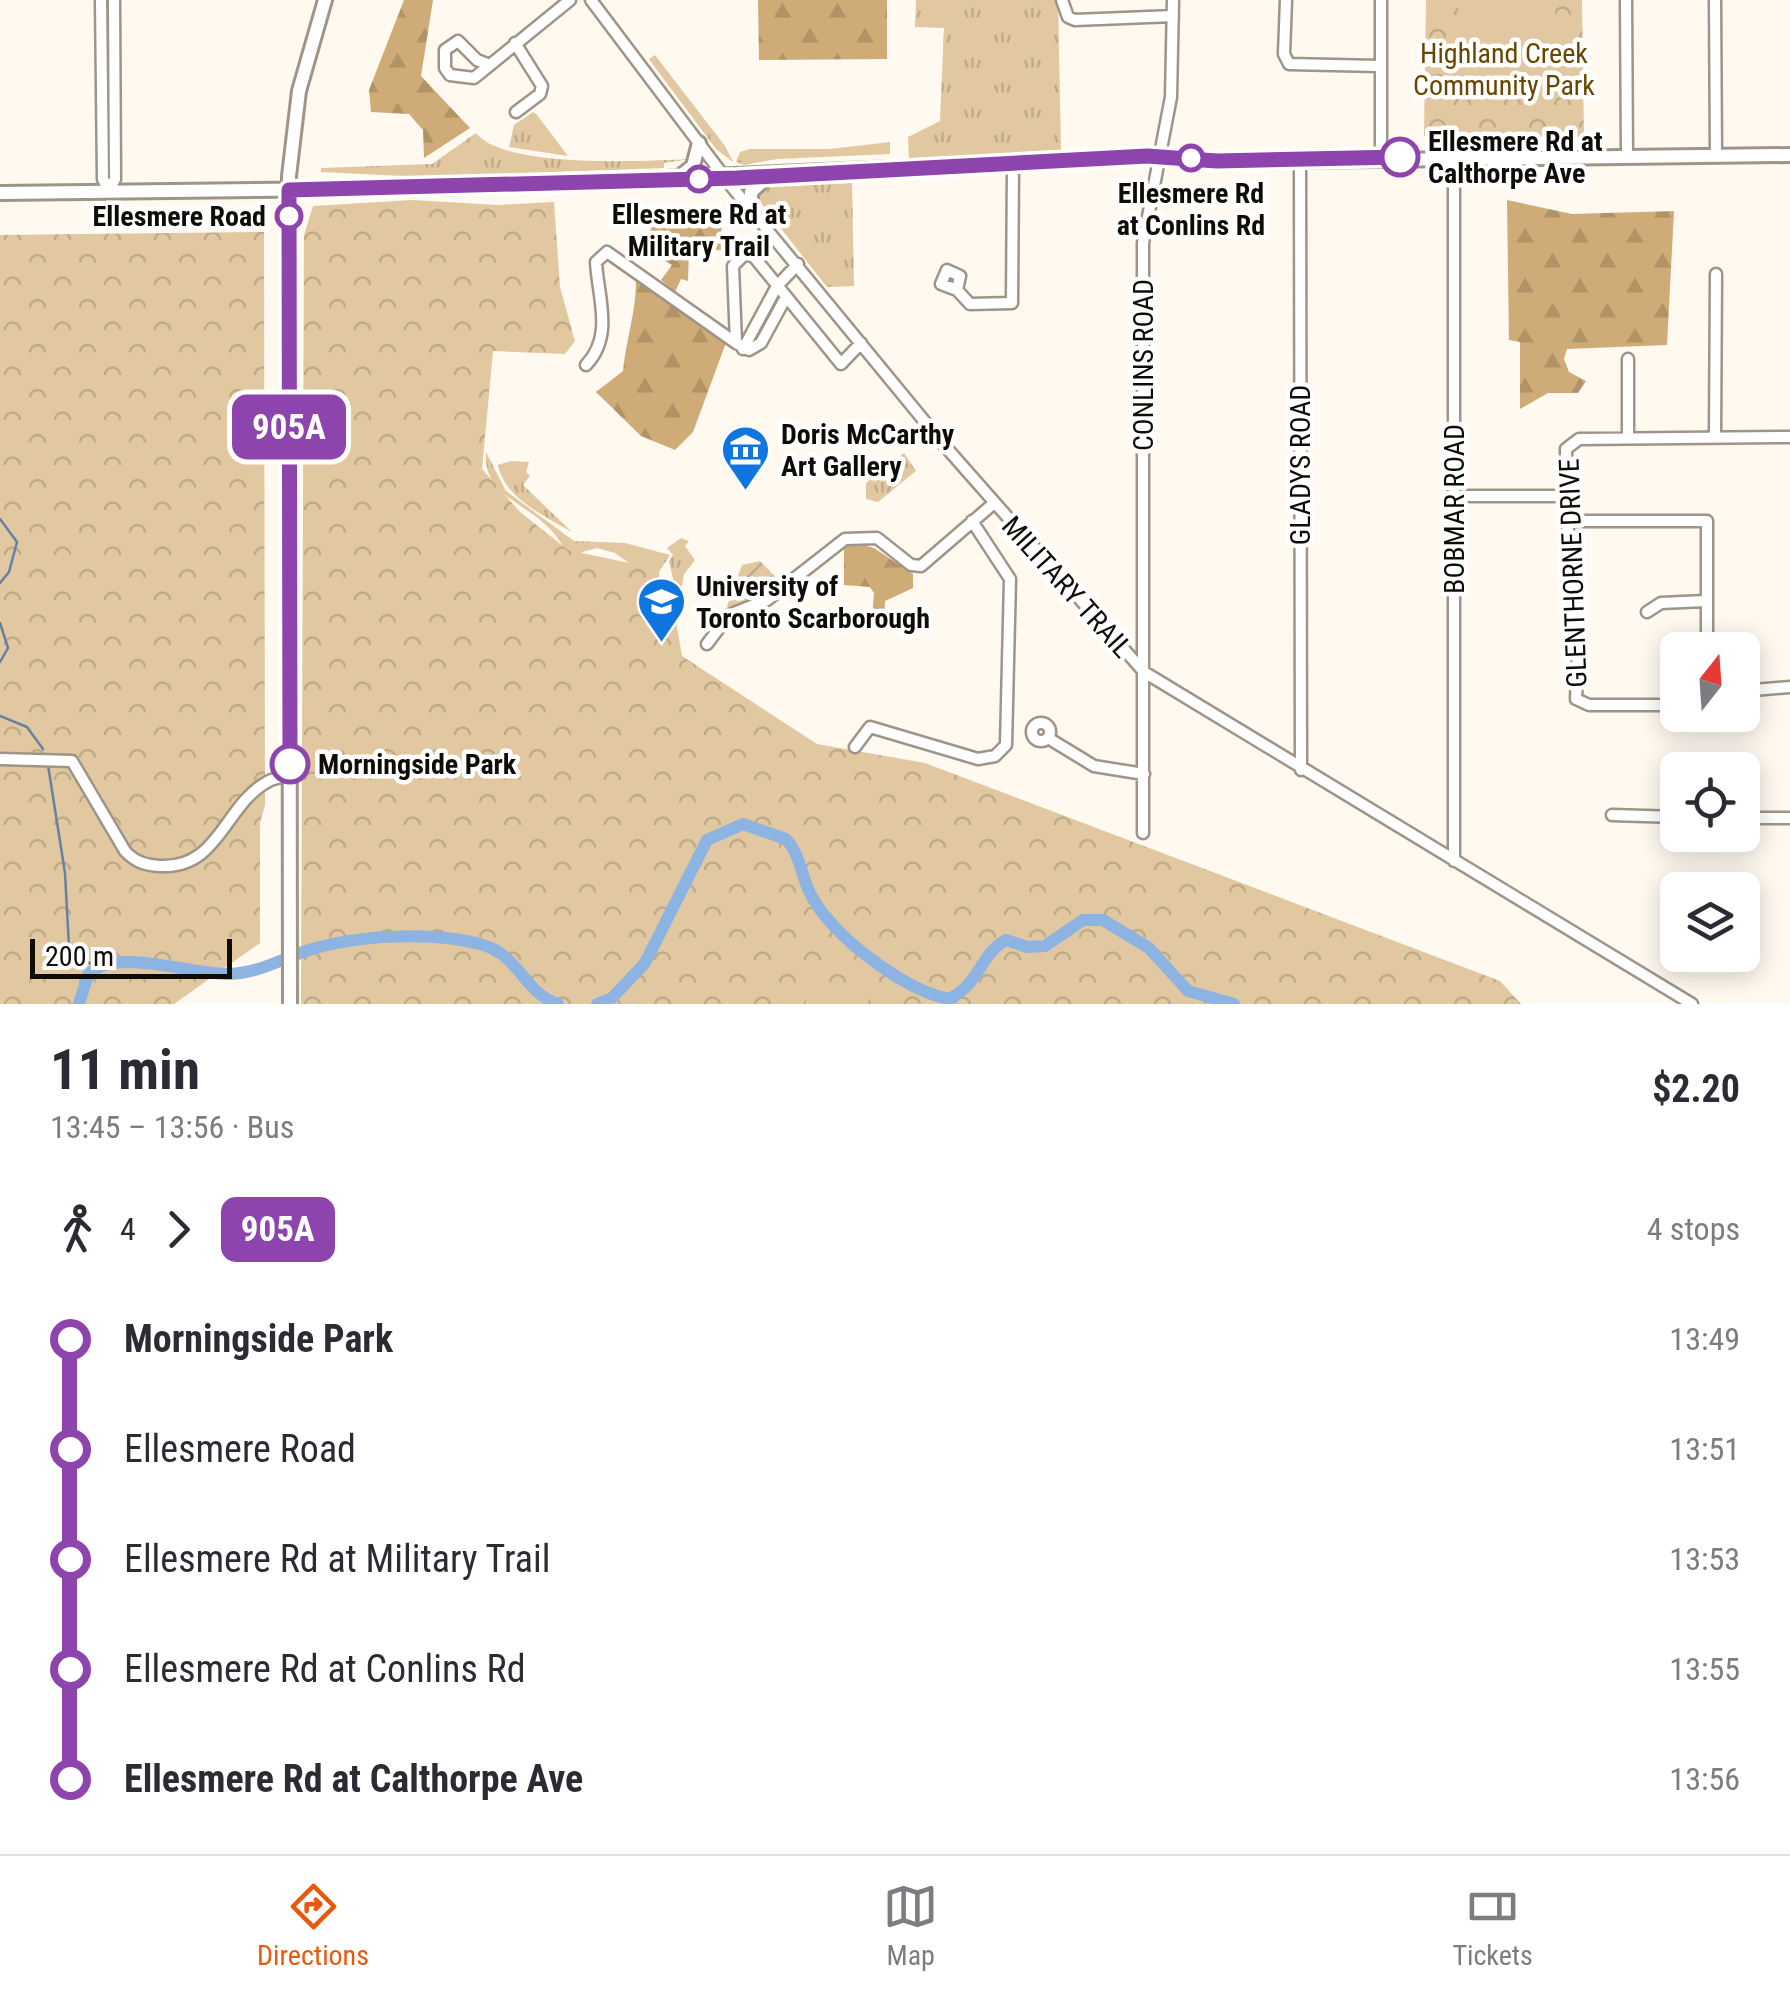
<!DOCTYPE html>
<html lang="en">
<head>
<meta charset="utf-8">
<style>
  body { margin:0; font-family:"Roboto Condensed",sans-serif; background:#f2f2f3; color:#2b2b33; height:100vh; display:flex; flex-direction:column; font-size:38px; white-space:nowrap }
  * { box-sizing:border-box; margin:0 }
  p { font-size:32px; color:#7c7c81 }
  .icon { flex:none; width:55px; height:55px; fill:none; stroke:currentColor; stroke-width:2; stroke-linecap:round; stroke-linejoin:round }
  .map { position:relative; height:1004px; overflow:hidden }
  .side { display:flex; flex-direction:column; background:#fff; flex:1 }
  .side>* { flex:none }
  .badge { padding:0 20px; border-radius:15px; font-size:35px; line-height:65px }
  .needle { width:65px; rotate:17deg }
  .buttons { position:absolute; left:1660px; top:632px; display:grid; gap:20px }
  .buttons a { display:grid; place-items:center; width:100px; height:100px; border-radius:15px; background:#fff; box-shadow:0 5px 25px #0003; font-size:50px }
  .scale { position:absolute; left:30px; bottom:25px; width:202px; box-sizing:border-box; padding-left:10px; border:5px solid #0f0c08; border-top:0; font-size:28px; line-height:35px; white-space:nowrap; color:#0f0c08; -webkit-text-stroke:8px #fff; paint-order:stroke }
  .map>.badge { position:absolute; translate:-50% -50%; box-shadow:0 0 0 5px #fff }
  .legs { display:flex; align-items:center; gap:15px; height:110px; padding:0 50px; font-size:32px }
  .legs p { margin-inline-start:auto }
  .headline { display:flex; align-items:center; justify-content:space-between; height:170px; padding:0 50px }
  h1 { font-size:55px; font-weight:700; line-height:75px }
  ul { padding:0 50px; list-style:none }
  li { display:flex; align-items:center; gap:35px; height:110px; font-size:38px }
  li i { display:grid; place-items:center; width:15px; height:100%; margin:0 12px; background:currentColor }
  li i::after { content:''; width:25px; height:25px; margin:-12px; border:8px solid; border-radius:50%; background:#fff }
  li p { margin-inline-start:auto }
  li:first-child i { background:linear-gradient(#0000 50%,currentColor 0) }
  li:last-child i { background:linear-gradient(currentColor 50%,#0000 0) }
  .menu { display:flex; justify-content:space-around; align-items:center; height:140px; border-top:2px solid #e1e1e2; background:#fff; font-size:28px; color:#7c7c81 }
  .menu a { display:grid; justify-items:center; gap:5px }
  .menu .current { color:#ea580c }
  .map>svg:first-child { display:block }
  .grass { fill:url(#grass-tufts) }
  .forest { fill:url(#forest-firs) }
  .park { fill:url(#park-crowns) }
  .garden { fill:url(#garden-furrows) }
  .pitch { fill:#e1c8a1 }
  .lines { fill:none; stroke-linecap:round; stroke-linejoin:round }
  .stream { stroke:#6781a1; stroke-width:2.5 }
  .river { stroke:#8db3e3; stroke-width:12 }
  .minor-casing { stroke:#9e9588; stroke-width:15 }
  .major-casing { stroke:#9e9588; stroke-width:18 }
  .minor { stroke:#fff; stroke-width:10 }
  .major { stroke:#fff; stroke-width:12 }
  .line-1-casing { stroke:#fff; stroke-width:22 }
  .line-1 { stroke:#8e44ad; stroke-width:15 }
  .stop-1-dot { fill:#fff; stroke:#8e44ad; stroke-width:5 }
  .labels { text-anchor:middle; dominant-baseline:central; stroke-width:9; stroke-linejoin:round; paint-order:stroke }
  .park-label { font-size:28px; fill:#684600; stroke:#fff }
  .stop-label { font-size:28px; font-weight:bold; fill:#0f0c08; stroke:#fff; text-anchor:start }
  .street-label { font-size:28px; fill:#0f0c08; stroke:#fff }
  .poi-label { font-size:28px; font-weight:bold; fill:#0f0c08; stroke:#fff; text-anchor:start }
</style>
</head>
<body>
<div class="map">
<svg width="1790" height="1004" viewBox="0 0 1790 1004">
  <defs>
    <pattern id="grass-tufts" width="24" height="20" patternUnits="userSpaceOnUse" patternTransform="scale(2.5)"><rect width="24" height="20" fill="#e1c8a1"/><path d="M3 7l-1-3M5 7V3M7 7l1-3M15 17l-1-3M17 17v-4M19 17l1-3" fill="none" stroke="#c0ab89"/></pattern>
    <pattern id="forest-firs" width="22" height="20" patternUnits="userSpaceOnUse" patternTransform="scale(2.5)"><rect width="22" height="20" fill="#cfac77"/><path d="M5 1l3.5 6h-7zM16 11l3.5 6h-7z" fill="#b19365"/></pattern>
    <pattern id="park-crowns" width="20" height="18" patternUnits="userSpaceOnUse" patternTransform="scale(2.5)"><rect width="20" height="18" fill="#e1c8a1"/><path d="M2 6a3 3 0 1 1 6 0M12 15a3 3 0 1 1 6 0" fill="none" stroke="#c0ab89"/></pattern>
    <pattern id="garden-furrows" width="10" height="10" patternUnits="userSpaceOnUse" patternTransform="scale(2.5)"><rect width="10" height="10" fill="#e1c8a1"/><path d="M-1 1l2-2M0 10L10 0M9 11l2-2" fill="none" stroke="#c0ab89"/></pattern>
  </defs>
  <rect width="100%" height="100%" fill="#fff9f0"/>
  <path class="grass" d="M916,0H1058L1061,151L909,161L908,137L940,121L944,28L915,27Z
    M655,55L725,146L733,162L716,149L654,66L649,59Z
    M533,112L537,115L568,156L509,147L514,125Z
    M476,133C504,169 644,161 690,159L664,163V168L424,177L321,172V168L432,164Z
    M890,142V154L777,159L744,165L736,162L740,152L750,149H830Z
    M852,183L854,286L827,287L757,198L764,187Z
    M486,452L506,491L574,541L625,543L670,555L659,572L660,585L615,553L597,548L582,552L574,569C567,554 561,540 549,528C523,501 483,495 486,452Z
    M904,453L916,471L878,502L866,499V483Z
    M511,461L529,462L526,472L530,476L523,485L572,532C546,517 504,498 498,465Z
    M681,538L689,541L685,546L695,560L684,574L679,605L669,561L673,555L667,548Z"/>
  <path class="forest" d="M404,0H433L421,76L470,128L424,158L423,130L409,114L371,112L369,90Z
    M758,0H887V59L759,60Z
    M1507,200L1572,214L1674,211L1667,345L1567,349L1564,359L1569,372L1586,381L1578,393H1548L1520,409V342L1509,340Z
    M701,208L721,219L722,250L689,251L688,281L681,279L675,292L661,280L672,265L644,248L653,223L670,213Z
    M636,281L727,340L693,432L675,450L641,436L596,392L623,371C626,340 636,312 636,281Z
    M860,544L874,548L913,574V588L885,601L884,626L872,619L874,593L870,587L844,585V547Z"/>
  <path class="park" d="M1426,0H1582L1584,138L1424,136Z
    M412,200L498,205L554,202L560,287L575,341L565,354L493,351L482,469L520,512L568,550L648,567L671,594L682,656L817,744L925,763L1500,981L1521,1004H301L304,235L313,206Z
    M264,232L265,805L260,823V943L174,1004H0V235Z"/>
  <path class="garden" d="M760,561L783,585L751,606L733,610L727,606L742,565Z"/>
  <path class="pitch" d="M1458,0H1555V91C1540,91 1522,93 1507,90C1468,82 1458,33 1458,0Z
    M806,985L869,988L868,1004H806Z"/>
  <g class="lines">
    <path class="stream" d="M0,519L17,542L9,572L0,583
      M0,623L8,648L0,662
      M0,716L27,727L43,749
      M48,765L65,873L69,947L96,968"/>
    <path class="river" d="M79,1004L88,975C117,946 189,975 229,974C260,973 280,959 309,950C357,935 434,931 483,945C520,956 524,993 558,1004
      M597,1004L612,998L645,963L707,840L743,824L786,839C801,855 801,878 812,897C834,937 904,990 949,999C980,984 980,954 1006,940L1027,947L1045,946L1083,920H1103L1149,948L1188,991L1234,1004"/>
    <defs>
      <path id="minor" d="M101,0L103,179L109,191
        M591,0L732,187L944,445L1144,672L1692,1004
        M1062,0L1068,17L1075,20L1173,16
        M1286,0L1284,54L1289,64L1379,66
        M1626,0L1627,156
        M1715,0L1716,156
        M515,43L542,86L540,94L516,112
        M487,64L477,60L458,41L445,50V68L450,75L474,78L570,0
        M1454,156V861
        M1381,158V0
        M1300,160L1301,770
        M109,191L115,179L114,0
        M957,290L960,276L947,270L941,284L957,290L970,304L1012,303L1013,165
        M786,297L761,343L749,350L736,343L733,266L746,253L755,258L841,364L861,343
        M743,349L777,286L798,264
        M586,365C614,336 598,298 596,262L607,252L736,343
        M1628,437V359
        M1715,437L1716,274
        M1454,496H1569
        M1570,521H1707V650
        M911,565L921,566L993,504
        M1647,612L1661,603L1705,601
        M707,644L729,615L767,600L845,539L877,538L911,565
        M1742,691L1790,687
        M1678,705H1589L1576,699L1579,629L1569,577L1566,449L1579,439L1790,437
        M1032 732a9 9 0 1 1 18 0a9 9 0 1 1-18 0Z
        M1048,738L1094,766L1144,774
        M855,747L870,727L978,759L995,756L1006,745L1010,579L972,521
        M0,759L72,761L125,851C135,862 145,865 160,866C219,869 224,806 267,782C273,778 282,777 290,776
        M1612,815L1678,817
        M1742,818H1790
        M1143,833V243L1171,97L1173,0"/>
      <path id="major" d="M1212,162L1790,155
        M678,178L693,166L699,143
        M0,193L435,188L1147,157L1217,161
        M751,209V192L765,179
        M290,1004L289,176L299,91L325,0"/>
    </defs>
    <use href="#minor" class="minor-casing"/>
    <use href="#major" class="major-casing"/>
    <use href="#minor" class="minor"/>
    <use href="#major" class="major"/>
  </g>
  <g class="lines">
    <defs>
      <path id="line-1" d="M290,764L289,190L737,178L1147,156L1217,161L1400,157"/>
    </defs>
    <use href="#line-1" class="line-1-casing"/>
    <use href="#line-1" class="line-1"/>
  </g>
  <defs>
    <symbol id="museum-pin" viewBox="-11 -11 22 30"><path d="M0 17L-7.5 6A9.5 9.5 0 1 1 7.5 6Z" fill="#1076df" stroke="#fff"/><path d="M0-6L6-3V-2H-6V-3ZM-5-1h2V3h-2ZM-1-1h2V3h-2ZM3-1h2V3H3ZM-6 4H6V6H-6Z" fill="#fff"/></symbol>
    <symbol id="university-pin" viewBox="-11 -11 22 30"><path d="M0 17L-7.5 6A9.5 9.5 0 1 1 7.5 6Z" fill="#1076df" stroke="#fff"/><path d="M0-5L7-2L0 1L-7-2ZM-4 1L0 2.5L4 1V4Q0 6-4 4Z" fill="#fff"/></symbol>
  </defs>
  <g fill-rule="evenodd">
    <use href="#museum-pin" x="718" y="422" width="55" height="75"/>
    <use href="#university-pin" x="634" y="574" width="55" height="75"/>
  </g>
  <g class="stop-1-dot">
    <circle cx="1400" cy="157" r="18"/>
    <circle cx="1191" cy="158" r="12"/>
    <circle cx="699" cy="179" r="12"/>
    <circle cx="289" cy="216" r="12"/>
    <circle cx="290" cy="764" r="18"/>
  </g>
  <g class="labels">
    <g class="park-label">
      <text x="1504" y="53">Highland Creek<tspan x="1504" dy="32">Community Park</tspan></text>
    </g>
    <g class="stop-label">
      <text x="1428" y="141">Ellesmere Rd at<tspan x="1428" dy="32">Calthorpe Ave</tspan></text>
      <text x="1191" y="193" text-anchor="middle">Ellesmere Rd<tspan x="1191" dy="32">at Conlins Rd</tspan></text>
      <text x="699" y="214" text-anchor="middle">Ellesmere Rd at<tspan x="699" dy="32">Military Trail</tspan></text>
      <text x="266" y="216" text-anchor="end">Ellesmere Road</text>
      <text x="318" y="764">Morningside Park</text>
    </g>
    <g class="street-label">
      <text transform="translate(1143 365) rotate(-90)">CONLINS ROAD</text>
      <text transform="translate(1300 465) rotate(-90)">GLADYS ROAD</text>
      <text transform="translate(1454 509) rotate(-90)">BOBMAR ROAD</text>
      <text transform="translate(1573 573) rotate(-92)">GLENTHORNE DRIVE</text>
      <text transform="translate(1067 587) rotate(48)">MILITARY TRAIL</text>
    </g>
    <g class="poi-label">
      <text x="781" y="434">Doris McCarthy<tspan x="781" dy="32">Art Gallery</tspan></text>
      <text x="696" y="586">University of<tspan x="696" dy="32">Toronto Scarborough</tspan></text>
    </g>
  </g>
</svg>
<div class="buttons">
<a><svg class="needle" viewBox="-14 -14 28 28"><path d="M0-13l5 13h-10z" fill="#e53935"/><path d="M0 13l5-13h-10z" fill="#7c7c81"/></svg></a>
<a><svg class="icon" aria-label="locate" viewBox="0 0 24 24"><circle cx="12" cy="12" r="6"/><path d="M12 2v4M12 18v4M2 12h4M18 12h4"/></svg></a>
<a><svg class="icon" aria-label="layers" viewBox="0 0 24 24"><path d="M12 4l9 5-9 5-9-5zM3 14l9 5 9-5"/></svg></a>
</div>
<div class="scale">200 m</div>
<b class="badge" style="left:289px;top:427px;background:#8e44ad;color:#fff">905A</b>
</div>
<section class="side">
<div class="headline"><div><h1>11 min</h1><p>13:45 – 13:56 · Bus</p></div><b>$2.20</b></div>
<div class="legs"><svg class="icon" aria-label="walk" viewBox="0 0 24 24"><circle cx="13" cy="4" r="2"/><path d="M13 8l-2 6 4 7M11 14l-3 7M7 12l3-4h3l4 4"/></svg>4<svg class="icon" aria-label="forward" viewBox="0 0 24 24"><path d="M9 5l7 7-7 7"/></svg><b class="badge" style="background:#8e44ad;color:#fff">905A</b><p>4 stops</p></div>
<ul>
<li><i style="color:#8e44ad"></i><b>Morningside Park</b><p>13:49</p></li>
<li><i style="color:#8e44ad"></i><span>Ellesmere Road</span><p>13:51</p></li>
<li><i style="color:#8e44ad"></i><span>Ellesmere Rd at Military Trail</span><p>13:53</p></li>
<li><i style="color:#8e44ad"></i><span>Ellesmere Rd at Conlins Rd</span><p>13:55</p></li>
<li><i style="color:#8e44ad"></i><b>Ellesmere Rd at Calthorpe Ave</b><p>13:56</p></li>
</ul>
</section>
<nav class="menu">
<a class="current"><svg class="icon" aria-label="directions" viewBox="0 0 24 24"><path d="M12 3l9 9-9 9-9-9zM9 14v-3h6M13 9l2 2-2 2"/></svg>Directions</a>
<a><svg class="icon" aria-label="map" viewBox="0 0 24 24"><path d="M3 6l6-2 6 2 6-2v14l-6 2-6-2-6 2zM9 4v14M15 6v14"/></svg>Map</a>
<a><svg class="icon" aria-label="tickets" viewBox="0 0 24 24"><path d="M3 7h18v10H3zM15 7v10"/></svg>Tickets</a>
</nav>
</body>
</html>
